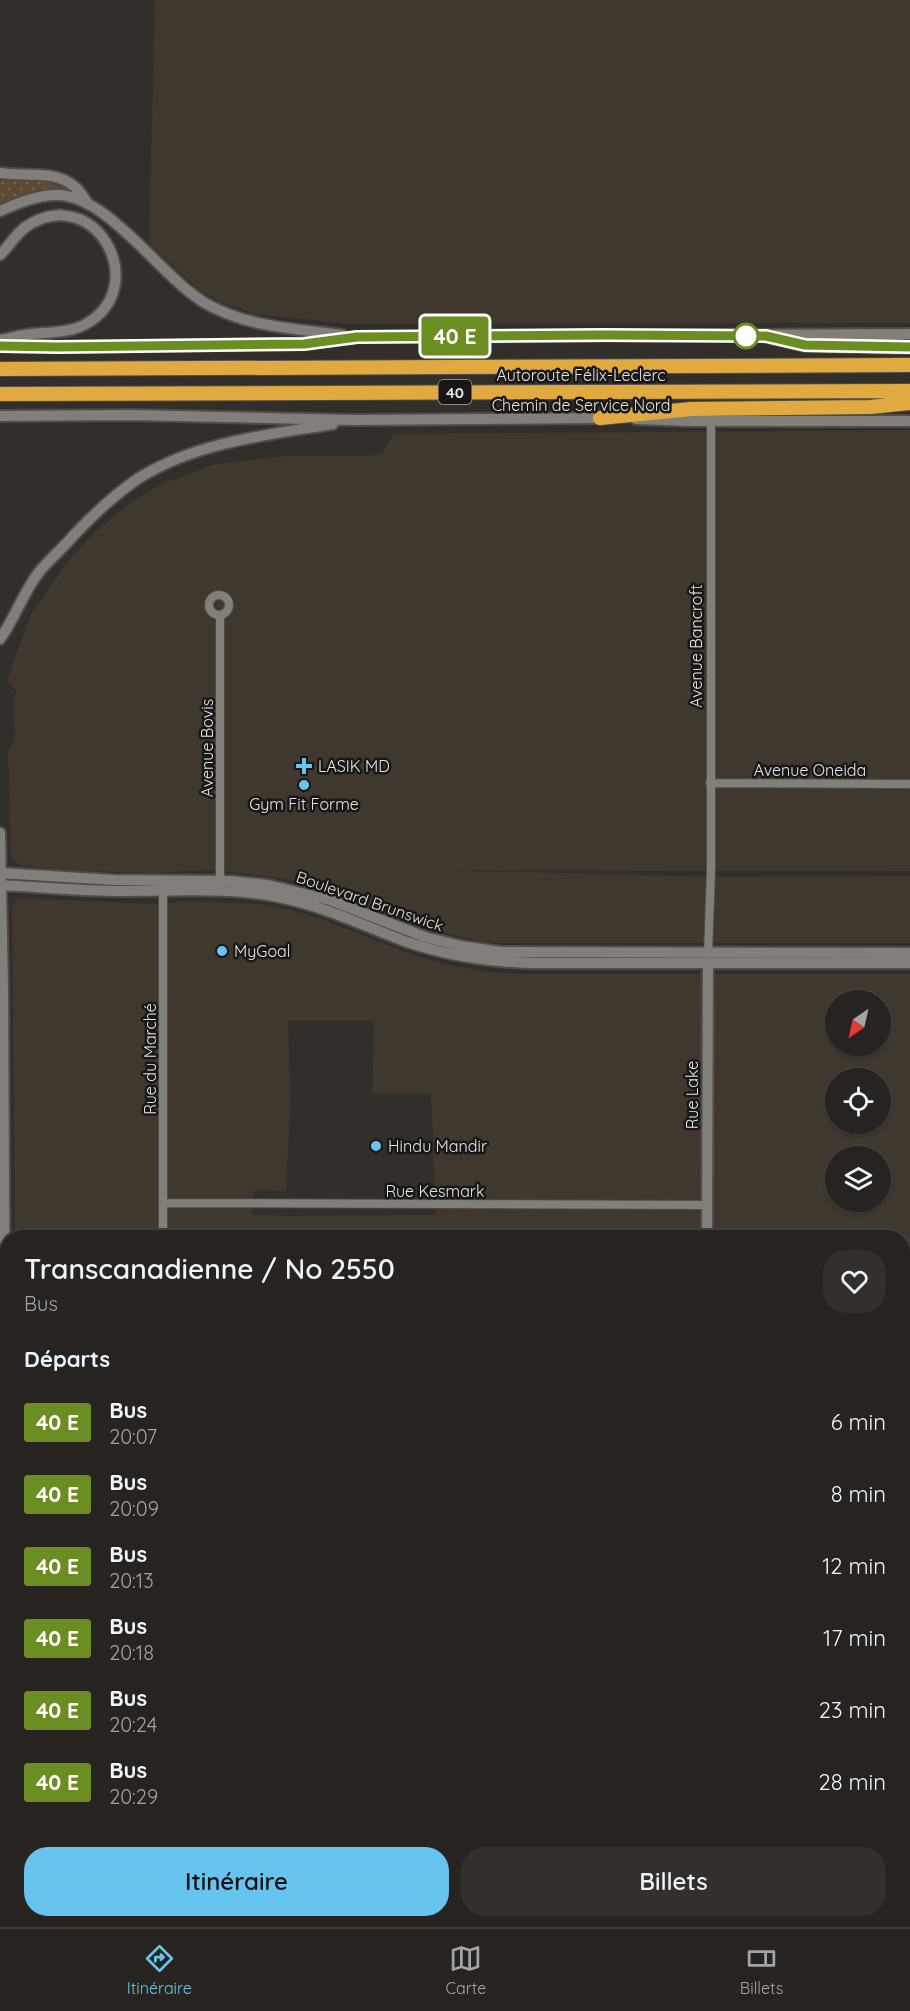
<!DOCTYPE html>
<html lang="fr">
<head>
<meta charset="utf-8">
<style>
  body { margin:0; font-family:Quicksand,sans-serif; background:#322f2d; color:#f1f3f6; height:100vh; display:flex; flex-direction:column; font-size:22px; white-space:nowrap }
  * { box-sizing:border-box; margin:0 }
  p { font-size:20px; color:#a4a4a5 }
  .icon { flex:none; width:33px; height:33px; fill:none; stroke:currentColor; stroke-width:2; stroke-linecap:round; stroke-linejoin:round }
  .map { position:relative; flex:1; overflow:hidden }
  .side { position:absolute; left:0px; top:1230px; width:910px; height:698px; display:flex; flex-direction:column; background:#262320; border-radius:24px 24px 0 0; box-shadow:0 2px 4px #0004,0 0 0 2px #42403e }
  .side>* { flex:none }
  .badge { padding:0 12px; border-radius:4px; font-size:21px; line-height:39px }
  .needle { width:39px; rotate:214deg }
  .buttons { position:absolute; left:825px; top:990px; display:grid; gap:12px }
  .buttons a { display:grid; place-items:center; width:66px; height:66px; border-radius:50%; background:#262320; box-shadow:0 2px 4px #0004,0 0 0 2px #42403e; font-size:30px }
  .map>.badge { position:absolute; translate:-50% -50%; box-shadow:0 0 0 3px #fff }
  h2 { padding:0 24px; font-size:22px; line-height:54px }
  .round { display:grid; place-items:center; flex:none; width:63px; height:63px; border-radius:24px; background:#322f2d }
  .headline { display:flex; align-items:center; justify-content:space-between; height:102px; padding:0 24px }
  h1 { font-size:28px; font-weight:600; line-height:45px }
  .action { display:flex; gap:12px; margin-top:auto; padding:12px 24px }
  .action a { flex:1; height:69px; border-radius:24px; background:#66c4ef; color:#111; font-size:24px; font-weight:600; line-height:69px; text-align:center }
  .action a+a { background:#322f2d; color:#f1f3f6 }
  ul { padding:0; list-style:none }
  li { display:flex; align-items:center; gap:18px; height:72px; padding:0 24px }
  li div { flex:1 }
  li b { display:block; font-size:22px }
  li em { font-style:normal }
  li .badge { min-width:66px; font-weight:700; text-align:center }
  .tabs { display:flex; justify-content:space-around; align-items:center; height:84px; border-top:2px solid #42403e; background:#262320; font-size:16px; color:#a4a4a5 }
  .tabs a { display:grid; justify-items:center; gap:3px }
  .tabs .on { color:#66c4ef }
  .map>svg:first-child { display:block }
  .built { fill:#3f382e; fill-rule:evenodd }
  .grass { fill:url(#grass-dots) }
  .park { fill:url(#park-tufts) }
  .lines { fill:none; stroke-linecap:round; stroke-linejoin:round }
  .street-casing { stroke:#4f4c49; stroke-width:10 }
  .secondary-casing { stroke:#4f4c49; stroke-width:14 }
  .highway-casing { stroke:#4f4c49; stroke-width:16 }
  .street { stroke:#827e79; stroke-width:8 }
  .secondary { stroke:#827e79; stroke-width:10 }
  .highway { stroke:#e1aa41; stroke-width:14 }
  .line-casing { stroke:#fff; stroke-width:14 }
  .line { stroke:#6b8e23; stroke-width:9 }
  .stop-dot { fill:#fff; stroke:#6b8e23; stroke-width:3 }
  .poi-dot { fill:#66c4ef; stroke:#191715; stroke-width:2 }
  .labels { text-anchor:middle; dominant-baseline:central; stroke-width:5; stroke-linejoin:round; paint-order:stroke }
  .shield { fill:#191715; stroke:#a8a6a4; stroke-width:1.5 }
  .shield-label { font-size:15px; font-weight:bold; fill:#e5e4e1 }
  .street-label { font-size:16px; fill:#e5e4e1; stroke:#191715 }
  .poi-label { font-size:16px; fill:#e5e4e1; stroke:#191715; text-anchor:start }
</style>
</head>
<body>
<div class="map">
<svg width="910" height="1927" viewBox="0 0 910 1927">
  <defs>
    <pattern id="grass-dots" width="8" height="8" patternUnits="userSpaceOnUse" patternTransform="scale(1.5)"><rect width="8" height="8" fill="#5d4c30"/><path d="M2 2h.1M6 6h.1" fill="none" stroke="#74664e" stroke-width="1.8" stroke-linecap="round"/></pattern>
    <pattern id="park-tufts" width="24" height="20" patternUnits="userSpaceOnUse" patternTransform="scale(1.5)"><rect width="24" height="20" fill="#5d4c30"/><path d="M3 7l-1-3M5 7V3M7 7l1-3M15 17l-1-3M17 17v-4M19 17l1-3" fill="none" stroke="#74664e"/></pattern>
  </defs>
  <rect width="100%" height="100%" fill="#322f2b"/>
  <path class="built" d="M155,0H910V323L348,324L256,314L223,303L201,291L149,244Z
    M910,430V871L446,870L718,877L910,876V943H499L473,940L420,926L325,889L282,878L210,870L154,873L80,871L21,866L11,857L8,752L15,740L14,700L17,692L7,680L31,614L66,564L96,531L127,505L161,484L216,464L287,456H365L382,454L393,434Z
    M17,898L151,904L176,903L178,901L258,904L286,909L319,918L413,955L449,965L488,972L522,974H910V1247H903V1238L15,1237L12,907ZM836,1000H880V1046H836ZM288,1021H374L372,1094H431L436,1215L291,1216L251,1215L254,1190L286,1191L290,1103ZM836,1078H880V1124H836ZM836,1156H880V1202H836Z
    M20,1920H155V1927H20Z"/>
  <path class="grass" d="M0,179L43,181L71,190C44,187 24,194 0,203Z
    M903,1774H910V1832H903Z"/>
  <path class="park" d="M903,1248H910V1493H903Z
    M903,1832H910V1873L903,1869Z
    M910,1898V1927H891L895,1920H903V1909Z"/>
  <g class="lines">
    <defs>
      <path id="street" d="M209 605a10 10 0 1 1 20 0a10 10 0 1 1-20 0Z
        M220,616V881
        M710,783L910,784
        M163,888V1238
        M708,953L711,871V421
        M164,1203L707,1205
        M363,1920V1927
        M483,1927L485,1920
        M579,1927L581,1920
        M804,1927L805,1920"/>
      <path id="secondary" d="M0,173C24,177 55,169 75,187C80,191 83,197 87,202
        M0,211C18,203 37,195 57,195C108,195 160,276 205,303C246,327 296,329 342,335
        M0,255C11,244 18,230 32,223C98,187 151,287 86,324C70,333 50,332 32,334C21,335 11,338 0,340
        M0,346L58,347L304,344L357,337L910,334
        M0,416L131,415L354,420L606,418
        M636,419L690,421H910
        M0,639C15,618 23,593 39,572C50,559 63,548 74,535C94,514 115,494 139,478C197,442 267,435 333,424
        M0,833L3,989L8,1912
        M0,873L114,880L230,881L268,885L330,900L425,937L461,946L501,952L910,953
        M0,885C41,887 82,891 123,891C175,891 227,887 278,897C324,906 364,926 407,942C448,956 490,962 533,963H910
        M707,1238L708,956
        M903,1504H910
        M903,1522H910
        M8,1920V1927
        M508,1927L510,1920"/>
      <path id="highway" d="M766,336L805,345L910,347
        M0,369L910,365
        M0,394L910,391
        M600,418L691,409L870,407L910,403"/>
    </defs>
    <use href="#street" class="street-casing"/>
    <use href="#secondary" class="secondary-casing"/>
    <use href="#highway" class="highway-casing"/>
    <use href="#street" class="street"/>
    <use href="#secondary" class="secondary"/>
    <use href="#highway" class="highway"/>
  </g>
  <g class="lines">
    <defs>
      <path id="line" d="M0,346L58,347L304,344L357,337L604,335L766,336L805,345L910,347"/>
    </defs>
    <use href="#line" class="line-casing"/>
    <use href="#line" class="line"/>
  </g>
  <circle class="stop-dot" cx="746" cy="336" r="12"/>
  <g class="poi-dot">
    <path d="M301 757h6v6h6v6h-6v6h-6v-6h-6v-6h6z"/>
    <circle cx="304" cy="785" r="6"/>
    <circle cx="222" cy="951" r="6"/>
    <circle cx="376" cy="1146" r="6"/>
  </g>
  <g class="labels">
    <rect class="shield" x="438.5" y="380" width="33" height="24" rx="4.5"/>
    <g class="shield-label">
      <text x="455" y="392">40</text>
    </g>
    <g class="street-label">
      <text x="581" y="375">Autoroute Félix-Leclerc</text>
      <text x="581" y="405">Chemin de Service Nord</text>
      <text transform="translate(696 646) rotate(-90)">Avenue Bancroft</text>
      <text transform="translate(207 748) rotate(-90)">Avenue Bovis</text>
      <text x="810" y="770">Avenue Oneida</text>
      <text transform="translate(370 901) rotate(19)">Boulevard Brunswick</text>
      <text transform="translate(150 1059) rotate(-90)">Rue du Marché</text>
      <text transform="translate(692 1095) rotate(-90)">Rue Lake</text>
      <text x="435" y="1191">Rue Kesmark</text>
    </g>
    <g class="poi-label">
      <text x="318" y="766">LASIK MD</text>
      <text x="304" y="804" text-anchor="middle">Gym Fit Forme</text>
      <text x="234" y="951">MyGoal</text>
      <text x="388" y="1146">Hindu Mandir</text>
    </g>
  </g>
</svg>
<div class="buttons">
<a><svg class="needle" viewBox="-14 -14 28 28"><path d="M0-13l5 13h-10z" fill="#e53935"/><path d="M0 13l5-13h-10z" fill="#a4a4a5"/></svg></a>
<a><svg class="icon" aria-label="locate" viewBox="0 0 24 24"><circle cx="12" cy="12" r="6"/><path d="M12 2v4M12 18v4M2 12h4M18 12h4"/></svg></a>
<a><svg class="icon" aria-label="layers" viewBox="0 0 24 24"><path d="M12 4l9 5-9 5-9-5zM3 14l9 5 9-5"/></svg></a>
</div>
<b class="badge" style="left:455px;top:336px;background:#6b8e23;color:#fff">40 E</b>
<section class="side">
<div class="headline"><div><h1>Transcanadienne / No 2550</h1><p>Bus</p></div><a class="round"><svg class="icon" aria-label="heart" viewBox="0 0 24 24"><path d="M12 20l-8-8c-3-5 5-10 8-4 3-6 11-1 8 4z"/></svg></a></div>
<h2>Départs</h2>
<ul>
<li><span class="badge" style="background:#6b8e23;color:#fff">40 E</span><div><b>Bus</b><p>20:07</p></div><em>6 min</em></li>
<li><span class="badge" style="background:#6b8e23;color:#fff">40 E</span><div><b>Bus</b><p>20:09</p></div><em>8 min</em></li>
<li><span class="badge" style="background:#6b8e23;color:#fff">40 E</span><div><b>Bus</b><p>20:13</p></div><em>12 min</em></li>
<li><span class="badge" style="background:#6b8e23;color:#fff">40 E</span><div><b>Bus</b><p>20:18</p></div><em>17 min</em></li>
<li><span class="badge" style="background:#6b8e23;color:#fff">40 E</span><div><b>Bus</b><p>20:24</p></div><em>23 min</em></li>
<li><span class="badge" style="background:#6b8e23;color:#fff">40 E</span><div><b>Bus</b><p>20:29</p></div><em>28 min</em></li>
</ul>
<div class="action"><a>Itinéraire</a><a>Billets</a></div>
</section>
</div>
<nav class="tabs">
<a class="on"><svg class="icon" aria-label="directions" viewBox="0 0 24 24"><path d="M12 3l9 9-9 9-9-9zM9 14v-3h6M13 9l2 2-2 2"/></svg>Itinéraire</a>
<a><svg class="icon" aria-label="map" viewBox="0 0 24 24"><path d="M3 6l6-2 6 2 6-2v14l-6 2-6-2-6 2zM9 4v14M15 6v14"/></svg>Carte</a>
<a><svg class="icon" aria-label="tickets" viewBox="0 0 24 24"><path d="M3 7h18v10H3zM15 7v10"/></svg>Billets</a>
</nav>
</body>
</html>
